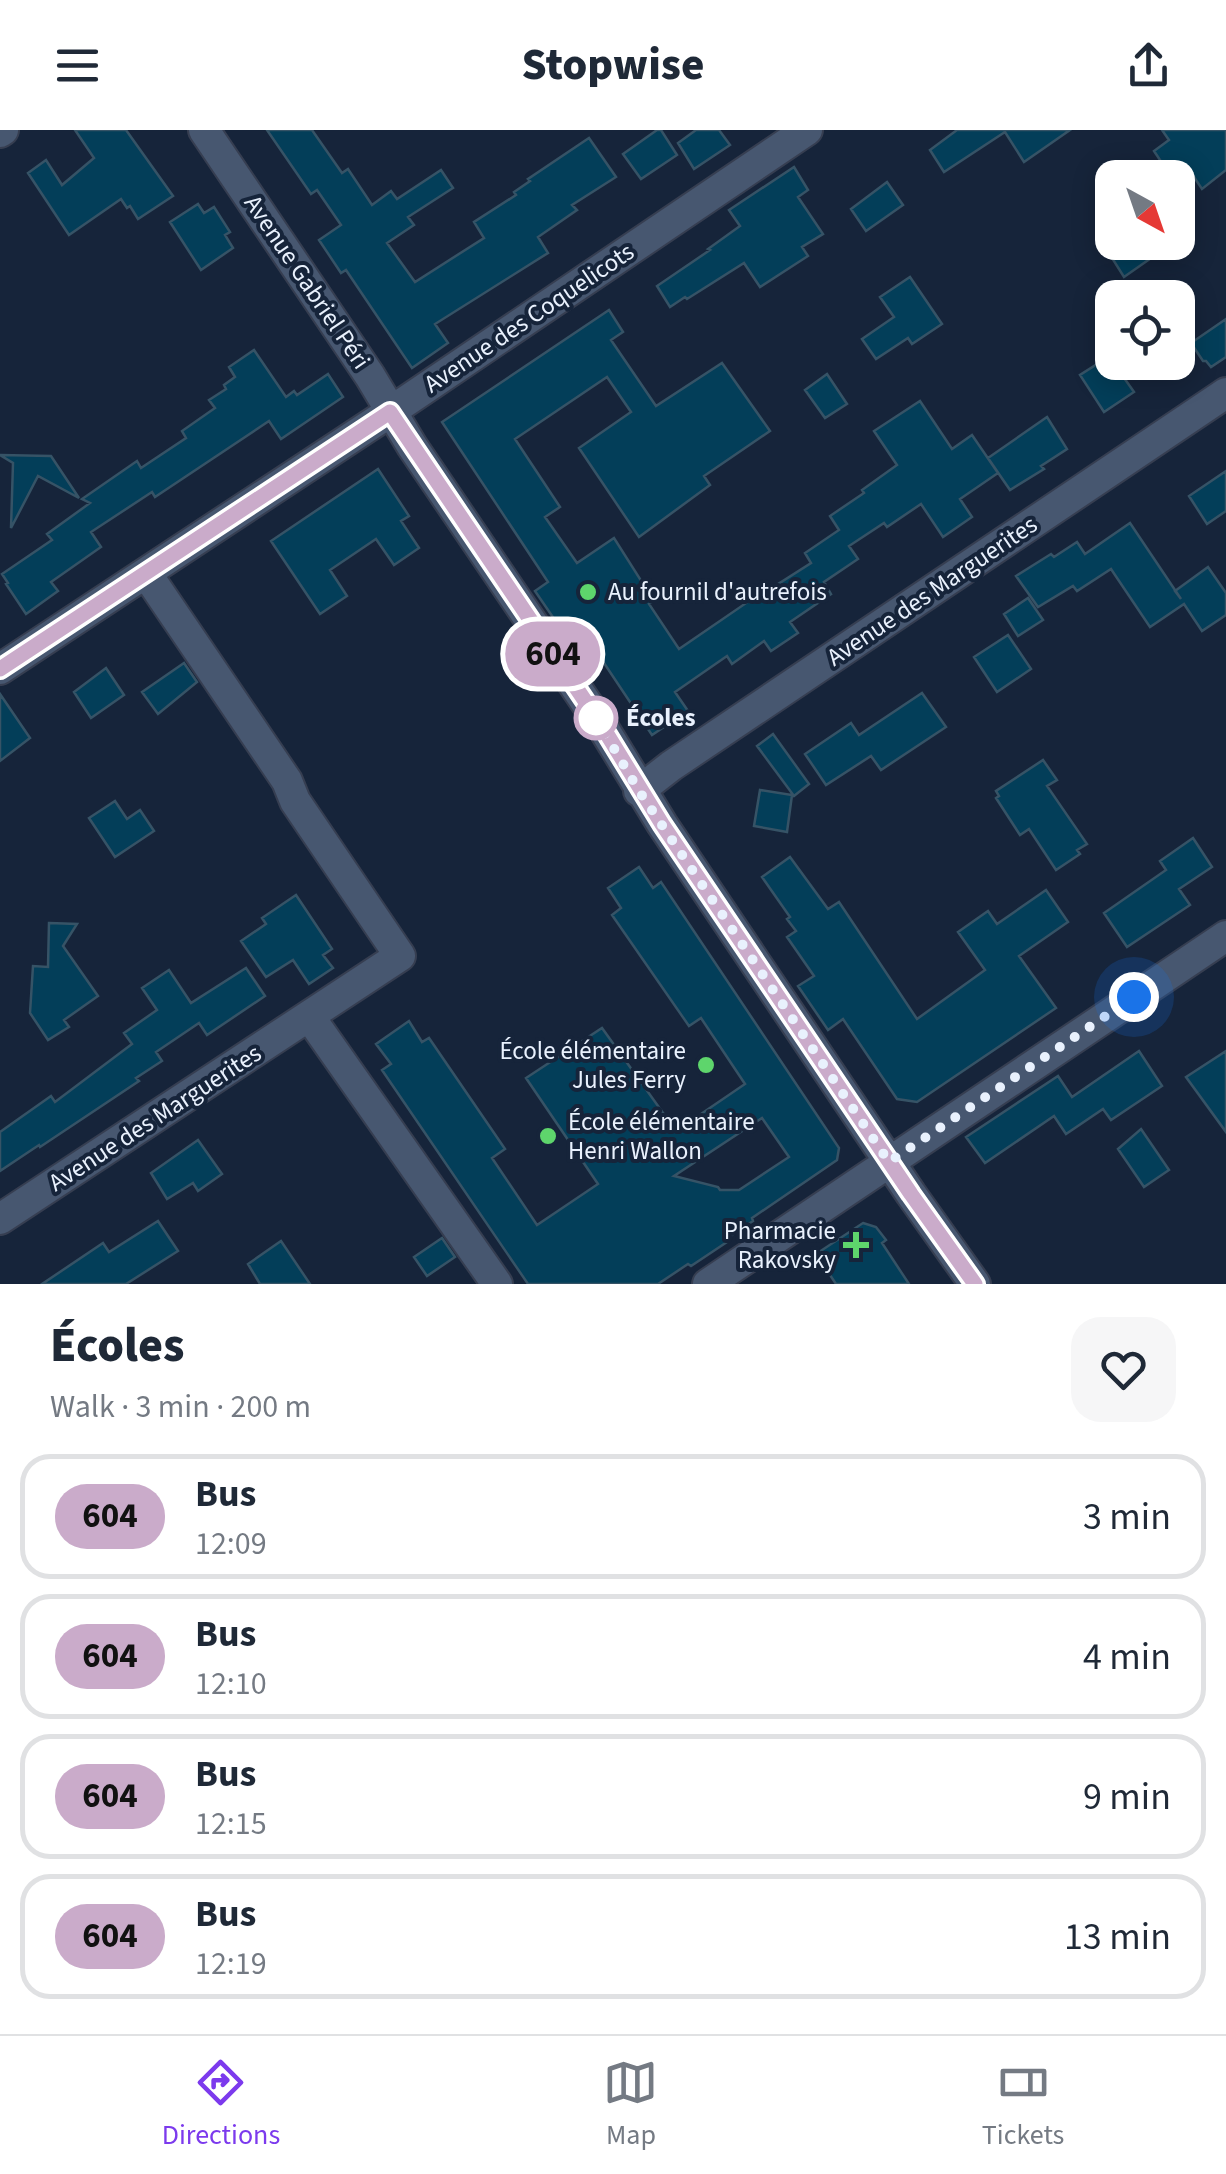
<!DOCTYPE html>
<html lang="en">
<head>
<meta charset="utf-8">
<style>
  body { margin:0; font-family:"Source Sans 3",sans-serif; background:#f6f6f7; color:#1f2937; height:100vh; display:flex; flex-direction:column; font-size:38px; white-space:nowrap }
  * { box-sizing:border-box; margin:0 }
  p { font-size:32px; color:#747a83 }
  .icon { flex:none; width:55px; height:55px; fill:none; stroke:currentColor; stroke-width:2; stroke-linecap:round; stroke-linejoin:round }
  .map { position:relative; height:1154px; overflow:hidden }
  .panel { display:flex; flex-direction:column; background:#fff; flex:1 }
  .panel>* { flex:none }
  .badge { padding:0 20px; border-radius:32px; font-size:35px; line-height:65px }
  .needle { width:65px; rotate:140deg }
  .fabs { position:absolute; left:1095px; top:30px; display:grid; gap:20px }
  .fabs a { display:grid; place-items:center; width:100px; height:100px; border-radius:20px; background:#fff; box-shadow:0 5px 25px #0003; font-size:50px }
  .you { position:absolute; width:50px; height:50px; margin:-25px; border:8px solid #fff; border-radius:50%; background:#1a73e8; box-shadow:0 0 0 15px #1a73e833 }
  .map>.badge { position:absolute; translate:-50% -50%; box-shadow:0 0 0 5px #fff }
  .round { display:grid; place-items:center; flex:none; width:105px; height:105px; border-radius:30px; background:#f6f6f7 }
  .summary { display:flex; align-items:center; justify-content:space-between; height:170px; padding:0 50px }
  h1 { font-size:48px; font-weight:800; line-height:75px }
  ul { padding:0; list-style:none }
  li { display:flex; align-items:center; gap:30px; height:125px; margin:0 20px 15px; padding:0 30px; border:5px solid #e0e1e3; border-radius:30px }
  li div { flex:1 }
  li b { display:block; font-size:38px }
  li em { font-style:normal }
  li .badge { min-width:110px; font-weight:700; text-align:center }
  header { display:flex; justify-content:space-between; align-items:center; height:130px; padding:0 50px; background:#fff; font-size:45px; font-weight:800 }
  .dock { display:flex; justify-content:space-around; align-items:center; height:140px; border-top:2px solid #e0e1e3; background:#fff; font-size:28px; color:#747a83 }
  .dock a { display:grid; justify-items:center; gap:5px }
  .dock .current { color:#7c3aed }
  .map>svg:first-child { display:block }
  .building { fill:#033e59; stroke:#365366; stroke-width:2.5; fill-rule:evenodd }
  .lines { fill:none; stroke-linecap:round; stroke-linejoin:round }
  .street-casing { stroke:#363e51; stroke-width:34 }
  .street { stroke:#475770; stroke-width:30 }
  .line-casing { stroke:#fff; stroke-width:22 }
  .line { stroke:#caabca; stroke-width:15 }
  .walk { stroke:#e9f1fd; stroke-width:10; stroke-dasharray:0 18 }
  .poi-dot { fill:#5ed56c; stroke:#16243a; stroke-width:4 }
  .stop-dot { fill:#fff; stroke:#caabca; stroke-width:5 }
  .labels { text-anchor:middle; dominant-baseline:central; stroke-width:8; stroke-linejoin:round; paint-order:stroke }
  .street-label { font-size:25px; fill:#e9f1fd; stroke:#16243a }
  .poi-label { font-size:25px; fill:#e9f1fd; stroke:#16243a; text-anchor:start }
  .stop-label { font-size:25px; font-weight:bold; fill:#e9f1fd; stroke:#16243a; text-anchor:start }
</style>
</head>
<body>
<header><svg class="icon" aria-label="menu" viewBox="0 0 24 24"><path d="M4 6h16M4 12h16M4 18h16"/></svg>Stopwise<svg class="icon" aria-label="share" viewBox="0 0 24 24"><path d="M12 15V3M7 8l5-5 5 5M5 13v7h14v-7"/></svg></header>
<div class="map">
<svg width="1226" height="1154" viewBox="0 0 1226 1154">
  <rect width="100%" height="100%" fill="#16243a"/>
  <path class="building" d="M75,0H126L173,66L138,89L130,76L127,78L121,69L69,105L28,43L46,30L62,55L94,28Z
    M267,0H312L342,43L348,39L372,75L391,61L397,69L441,40L453,58L408,87L414,95L387,113L415,152L484,108L474,92L516,65L514,62L530,51L528,49L589,8L616,47L572,75L577,80L538,107L548,123L435,194L448,213L412,238L346,140L341,143L319,110L341,95L317,60L311,64Z
    M657,0H661L677,25L641,49L623,24Z
    M696,0H719L730,15L694,39L678,13Z
    M957,0H1070L1024,32L1005,2L944,42L930,20Z
    M1162,0H1226V40L1202,59L1194,47L1179,57L1178,48H1172L1154,21L1169,10Z
    M794,37L808,60L798,67L823,104L802,117L808,126L760,157L744,133L687,169L685,167L670,177L657,156L710,120L708,119L740,96L729,80Z
    M887,52L903,75L866,101L851,79Z
    M198,74L204,83L214,77L230,102L225,105L233,118L201,140L170,92Z
    M1102,112H1174L1124,147Z
    M910,147L942,194L912,214L908,208L876,229L862,209L894,187L880,167Z
    M609,180L623,202L611,210L656,276L722,233L770,301L704,346L710,355L639,407L579,318L631,282L607,247L515,309L560,377L545,387L577,433L614,408L654,471L649,474L679,519L749,471L750,472L811,433L805,423L839,400L830,386L864,363L862,360L897,335L874,301L920,271L952,319L972,305L998,343L960,369L972,387L943,407L921,374L887,397L884,393L849,416L858,429L824,452L831,464L790,492L798,503L771,521L764,511L732,534L727,526L675,562L688,581L652,605L586,506L572,515L535,461L548,452L442,292Z
    M1226,189V227L1211,237L1206,231H1203L1191,213Z
    M254,220L286,267L294,261L297,265L328,244L343,267L281,309L269,291L155,367L152,362L91,402L101,417L51,452L58,461L26,484L6,454L8,453L2,444L52,410L47,404L90,373L82,369L137,331L141,338L186,308L182,301L215,278L209,270L226,259L224,255L235,247L229,237Z
    M1102,231L1105,235L1112,231L1134,262L1104,282L1080,245Z
    M827,244L847,274L825,288L805,260Z
    M1047,287L1067,319L1041,336L1044,339L1010,360L988,328Z
    M0,325L51,326L79,368L38,346L11,398L13,333Z
    M378,339L409,386L401,391L419,418L394,435L376,409L330,440L347,466L320,484L271,411Z
    M1226,341V381L1207,394L1189,366Z
    M1130,393L1181,469L1175,461L1208,437L1226,463V485L1202,501L1184,474L1150,497L1111,439L1077,461L1073,456L1038,477L1016,446L1051,424L1054,427L1077,412L1085,424Z
    M1028,468L1043,490L1018,506L1004,484Z
    M1008,505L1031,539L997,562L974,527Z
    M184,533L197,552L158,584L142,562Z
    M106,538L124,565L91,588L74,562Z
    M922,563L946,597L881,640L871,626L826,655L805,624L851,593L859,605Z
    M0,564L30,608L0,631Z
    M773,604L809,654L794,666L757,616Z
    M1043,630L1057,650L1047,656L1087,714L1077,720L1080,724L1056,740L1029,699L1020,705L996,668L999,666L996,661Z
    M760,660L792,665L787,702L754,696Z
    M115,671L127,689L140,680L154,701L115,727L89,688Z
    M1193,708L1212,737L1179,759L1190,775L1127,817L1104,783L1166,740L1160,731Z
    M790,727L828,779L839,772L917,889L985,840L958,802L988,781L997,794L1046,760L1068,792L1019,826L1056,878L917,972L897,969L843,889L828,900L798,856L814,846L787,807L796,801L787,789L790,787L762,747Z
    M639,737L653,758L661,752L839,1018L837,1030L752,1088L753,1091L726,1109L727,1112L691,1136L688,1134L658,1154H528L382,940L391,934L376,914L409,891L422,912L429,908L505,1019L492,1028L537,1095L598,1054L526,948L602,898L676,1001L745,954L701,888L689,896L612,785L621,778L608,758ZM762,988L789,1027L739,1060H720L718,1057L674,1046Z
    M296,765L332,819L323,825L333,838L309,854L293,830L266,847L241,811L266,794L262,788Z
    M49,793L77,794L63,816L98,866L64,890L69,897L48,910L30,883L33,836L48,837Z
    M246,838L265,866L207,905L199,893L156,922L162,931L136,948L139,951L40,1017L39,1015L0,1041V1002L51,966L55,972L132,914L124,903L157,880L142,858L169,840L191,873Z
    M1139,921L1162,956L1111,990L1103,979L1066,1004L1054,986L985,1033L966,1007L1058,946L1072,967Z
    M1226,921V1002L1186,947Z
    M1141,999L1169,1040L1144,1057L1118,1019Z
    M198,1010L222,1044L198,1061L193,1053L167,1069L151,1043Z
    M158,1091L178,1121L126,1154H42L103,1113L109,1122Z
    M863,1093L876,1097L886,1110L882,1113L909,1154H836L816,1124Z
    M442,1108L455,1127L427,1146L414,1127Z
    M281,1111L310,1154H260L248,1134Z"/>
  <g class="lines">
    <defs>
      <path id="street" d="M204,0L370,246L412,316L602,596L662,694L911,1064L975,1154
        M0,2L3,0
        M0,539L390,282L807,0
        M639,661L671,636L1226,263
        M309,886L497,1154
        M0,1089L400,826L295,671L287,651L146,443
        M708,1154L1226,806"/>
    </defs>
    <use href="#street" class="street-casing"/>
    <use href="#street" class="street"/>
  </g>
  <g class="lines">
    <defs>
      <path id="line" d="M0,539L390,282L602,596L662,694L911,1064L975,1154"/>
    </defs>
    <use href="#line" class="line-casing"/>
    <use href="#line" class="line"/>
    <path class="walk" d="M596,588L639,661L889,1032L1134,867"/>
  </g>
  <g class="poi-dot">
    <circle cx="588" cy="462" r="10"/>
    <circle cx="706" cy="935" r="10"/>
    <circle cx="548" cy="1006" r="10"/>
    <path d="M851 1100h10v10h10v10h-10v10h-10v-10h-10v-10h10z"/>
  </g>
  <circle class="stop-dot" cx="596" cy="588" r="20"/>
  <g class="labels">
    <g class="street-label">
      <text transform="translate(307 152) rotate(56)">Avenue Gabriel Péri</text>
      <text transform="translate(529 188) rotate(-34)">Avenue des Coquelicots</text>
      <text transform="translate(932 461) rotate(-34)">Avenue des Marguerites</text>
      <text transform="translate(155 988) rotate(-33)">Avenue des Marguerites</text>
    </g>
    <g class="poi-label">
      <text x="608" y="462">Au fournil d'autrefois</text>
      <text x="686" y="921" text-anchor="end">École élémentaire<tspan x="686" dy="29">Jules Ferry</tspan></text>
      <text x="568" y="992">École élémentaire<tspan x="568" dy="29">Henri Wallon</tspan></text>
      <text x="836" y="1101" text-anchor="end">Pharmacie<tspan x="836" dy="29">Rakovsky</tspan></text>
    </g>
    <g class="stop-label">
      <text x="626" y="588">Écoles</text>
    </g>
  </g>
</svg>
<div class="fabs">
<a><svg class="needle" viewBox="-14 -14 28 28"><path d="M0-13l5 13h-10z" fill="#e53935"/><path d="M0 13l5-13h-10z" fill="#747a83"/></svg></a>
<a><svg class="icon" aria-label="locate" viewBox="0 0 24 24"><circle cx="12" cy="12" r="6"/><path d="M12 2v4M12 18v4M2 12h4M18 12h4"/></svg></a>
</div>
<div class="you" style="left:1134px;top:867px"></div>
<b class="badge" style="left:553px;top:524px;background:#caabca;color:#111">604</b>
</div>
<section class="panel">
<div class="summary"><div><h1>Écoles</h1><p>Walk · 3 min · 200 m</p></div><a class="round"><svg class="icon" aria-label="heart" viewBox="0 0 24 24"><path d="M12 20l-8-8c-3-5 5-10 8-4 3-6 11-1 8 4z"/></svg></a></div>
<ul>
<li><span class="badge" style="background:#caabca;color:#111">604</span><div><b>Bus</b><p>12:09</p></div><em>3 min</em></li>
<li><span class="badge" style="background:#caabca;color:#111">604</span><div><b>Bus</b><p>12:10</p></div><em>4 min</em></li>
<li><span class="badge" style="background:#caabca;color:#111">604</span><div><b>Bus</b><p>12:15</p></div><em>9 min</em></li>
<li><span class="badge" style="background:#caabca;color:#111">604</span><div><b>Bus</b><p>12:19</p></div><em>13 min</em></li>
</ul>
</section>
<nav class="dock">
<a class="current"><svg class="icon" aria-label="directions" viewBox="0 0 24 24"><path d="M12 3l9 9-9 9-9-9zM9 14v-3h6M13 9l2 2-2 2"/></svg>Directions</a>
<a><svg class="icon" aria-label="map" viewBox="0 0 24 24"><path d="M3 6l6-2 6 2 6-2v14l-6 2-6-2-6 2zM9 4v14M15 6v14"/></svg>Map</a>
<a><svg class="icon" aria-label="tickets" viewBox="0 0 24 24"><path d="M3 7h18v10H3zM15 7v10"/></svg>Tickets</a>
</nav>
</body>
</html>
